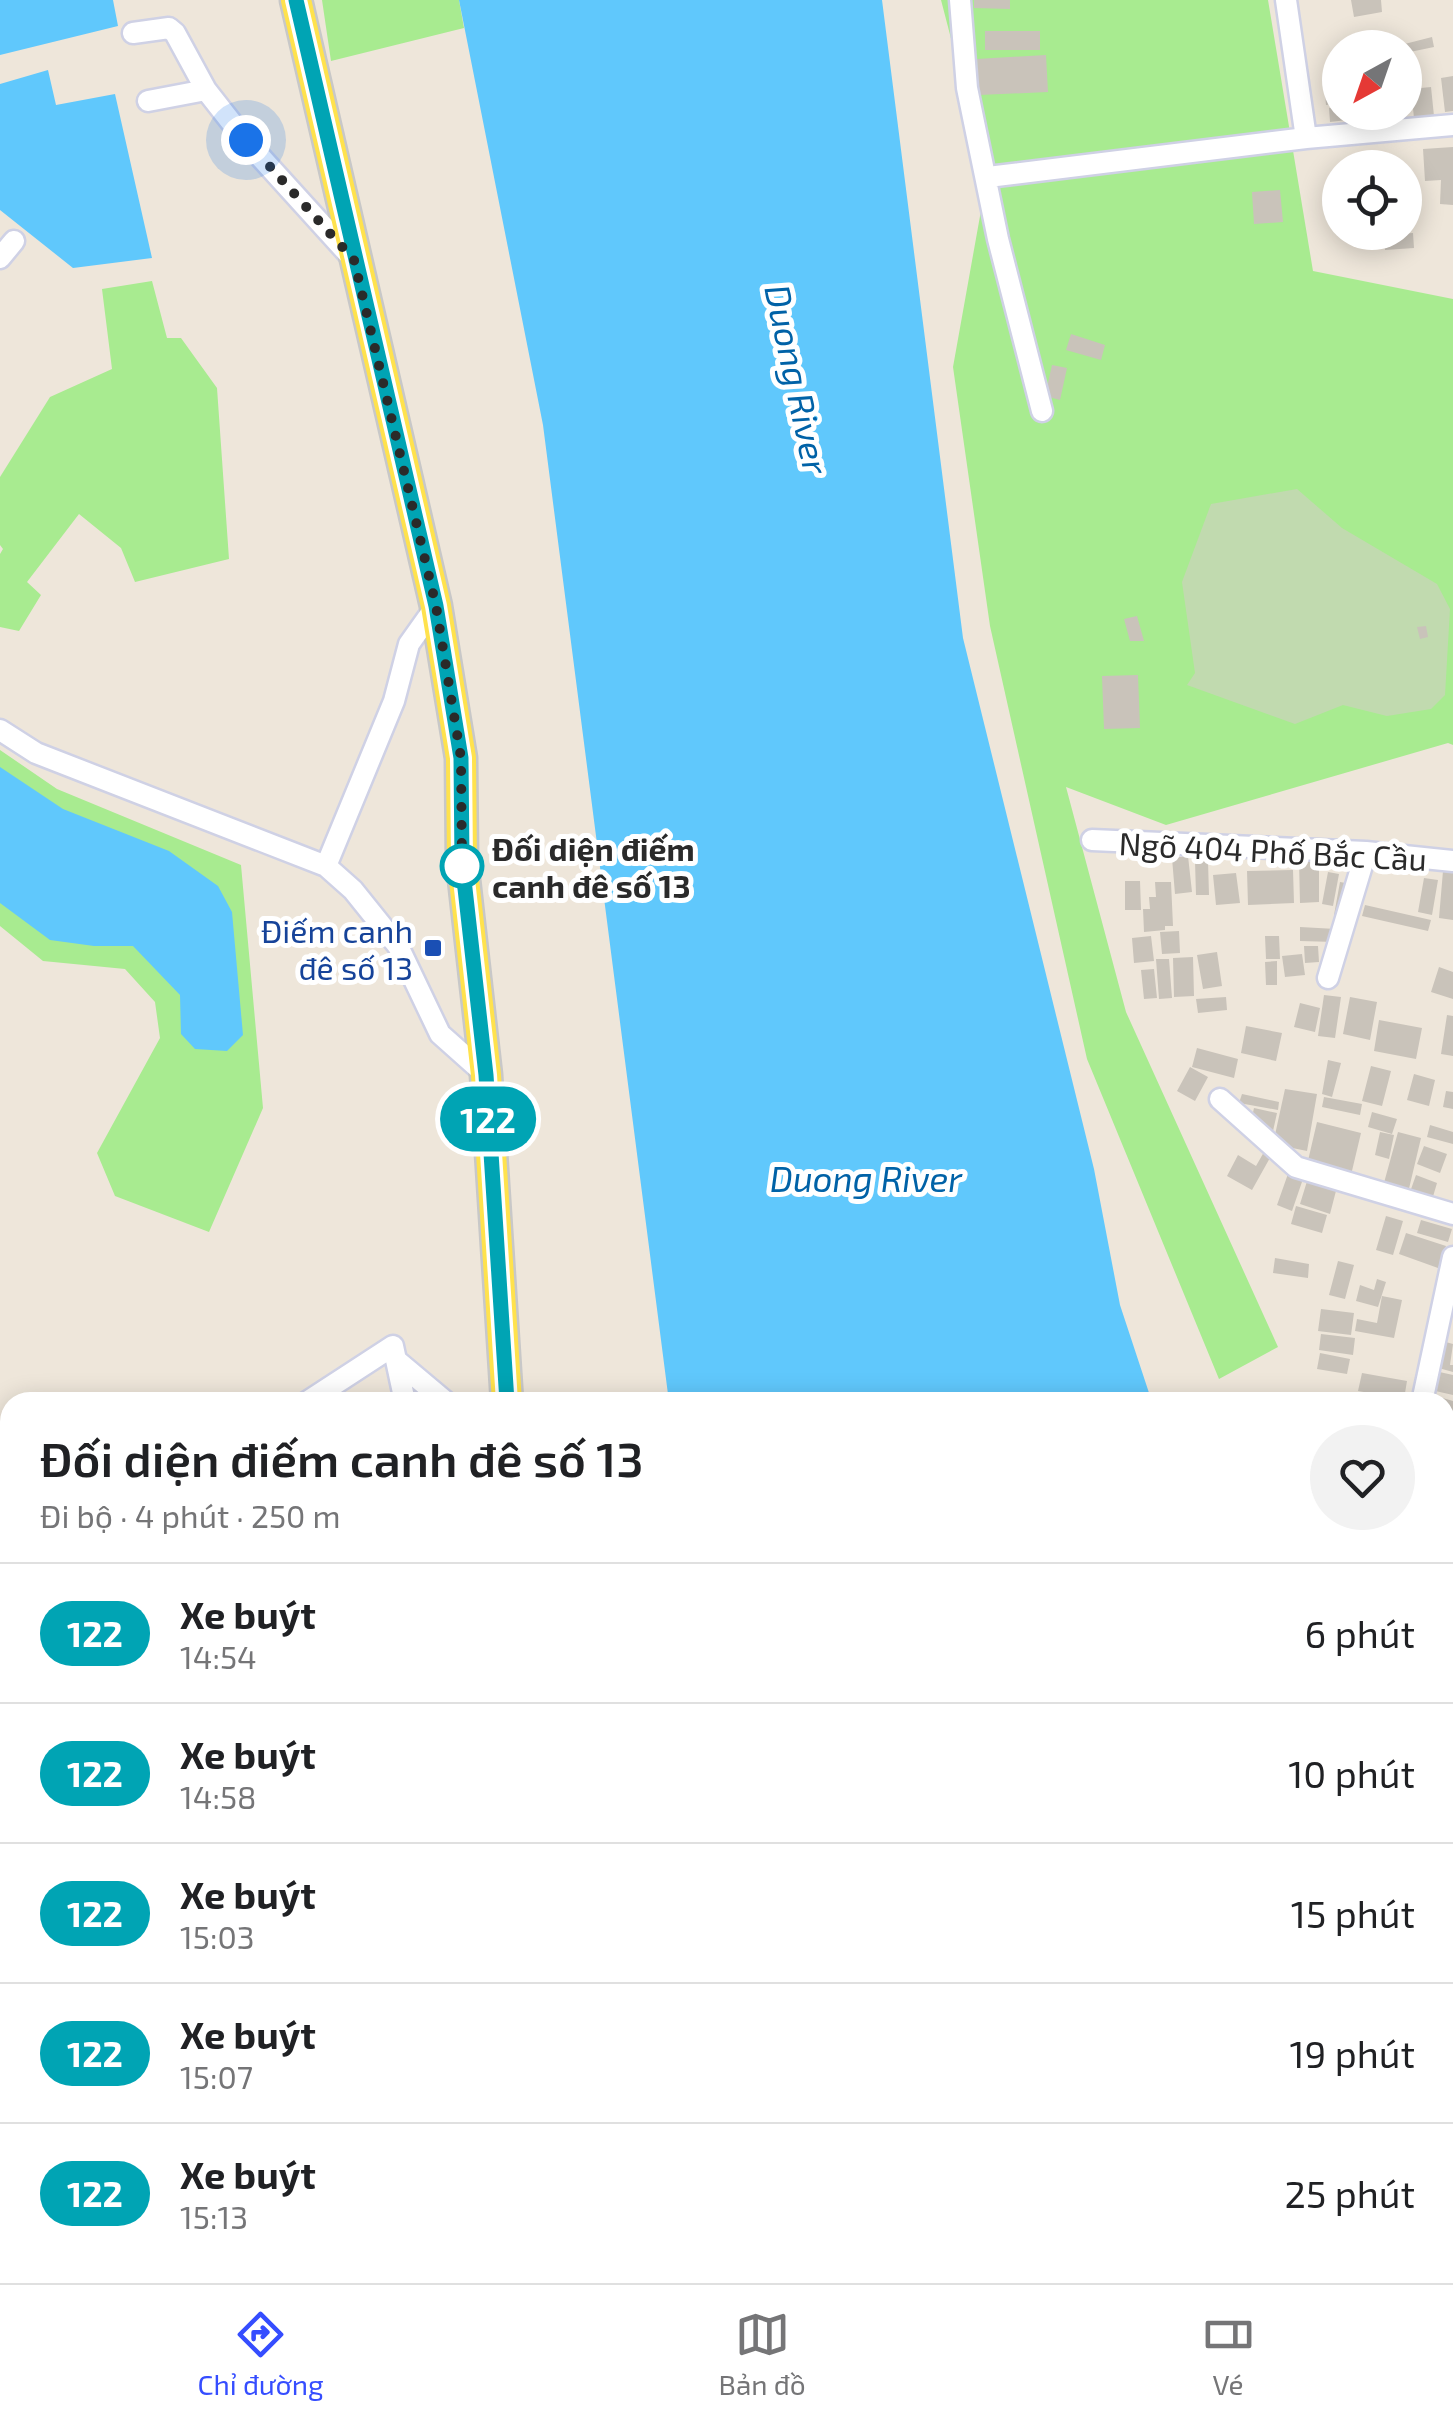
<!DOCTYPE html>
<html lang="vi">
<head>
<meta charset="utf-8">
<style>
  body { margin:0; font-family:"Exo 2",sans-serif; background:#f2f2f2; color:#202124; height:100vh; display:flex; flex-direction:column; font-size:38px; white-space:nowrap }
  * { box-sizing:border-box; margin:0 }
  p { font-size:32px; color:#757577 }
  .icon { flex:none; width:55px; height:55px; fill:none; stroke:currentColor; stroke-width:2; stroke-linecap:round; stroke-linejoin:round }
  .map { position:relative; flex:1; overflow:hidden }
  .details { position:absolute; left:0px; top:1392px; width:1455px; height:892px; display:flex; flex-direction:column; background:#fff; border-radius:30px 30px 0 0; box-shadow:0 5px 25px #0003 }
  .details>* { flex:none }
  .badge { padding:0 20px; border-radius:32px; font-size:35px; line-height:65px }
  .needle { width:65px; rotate:220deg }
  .tools { position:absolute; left:1322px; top:30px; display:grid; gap:20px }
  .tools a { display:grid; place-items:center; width:100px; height:100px; border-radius:50%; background:#fff; box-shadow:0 5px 25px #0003; font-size:50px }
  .you { position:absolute; width:50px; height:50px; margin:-25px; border:8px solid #fff; border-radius:50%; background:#1a73e8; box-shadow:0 0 0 15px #1a73e833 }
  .map>.badge { position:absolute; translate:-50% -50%; box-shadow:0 0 0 5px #fff }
  .round { display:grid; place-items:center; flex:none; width:105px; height:105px; border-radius:52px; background:#f2f2f2 }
  .head { display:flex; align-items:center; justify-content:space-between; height:170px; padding:0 40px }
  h1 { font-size:48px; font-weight:600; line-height:75px }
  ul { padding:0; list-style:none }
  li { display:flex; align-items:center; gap:30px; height:140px; padding:0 40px; border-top:2px solid #e0e0e0 }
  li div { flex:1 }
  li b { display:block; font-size:38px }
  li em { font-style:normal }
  li .badge { min-width:110px; font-weight:700; text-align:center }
  .menu { display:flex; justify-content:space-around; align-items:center; height:140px; border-top:2px solid #e0e0e0; background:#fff; font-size:28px; color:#757577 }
  .menu a { display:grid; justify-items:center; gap:5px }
  .menu .selected { color:#354dff }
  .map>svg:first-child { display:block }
  .green { fill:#a8eb90 }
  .cemetery { fill:#c1daaf }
  .water { fill:#60c8fc }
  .building { fill:#c9c3ba }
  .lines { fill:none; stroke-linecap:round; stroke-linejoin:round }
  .street-casing { stroke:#cfd1e5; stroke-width:25 }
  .primary-casing { stroke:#c8c8c8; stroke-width:35 }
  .street { stroke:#fff; stroke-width:20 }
  .primary { stroke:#ffe24d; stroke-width:30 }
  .line-casing { stroke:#fff; stroke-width:22 }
  .line { stroke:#00a4b4; stroke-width:15 }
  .walk { stroke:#2a2a2a; stroke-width:10; stroke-dasharray:0 18 }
  .stop-dot { fill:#fff; stroke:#00a4b4; stroke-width:5 }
  .transit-dot { fill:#1a4fb4; stroke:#fff; stroke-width:4 }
  .labels { text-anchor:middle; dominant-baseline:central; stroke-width:10; stroke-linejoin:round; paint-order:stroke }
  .stop-label { font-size:32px; font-weight:bold; fill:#2a2a2a; stroke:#fff; text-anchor:start }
  .street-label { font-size:32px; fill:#2a2a2a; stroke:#fff }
  .transit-label { font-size:32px; fill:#164399; stroke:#fff; text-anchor:end }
  .water-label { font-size:35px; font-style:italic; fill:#0062a7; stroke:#fff }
</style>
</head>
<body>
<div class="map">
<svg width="1453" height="2283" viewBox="0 0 1453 2283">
  <rect width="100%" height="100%" fill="#eee6da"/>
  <path class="green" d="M322,0H459L464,28L331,61Z
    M941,0H1268L1313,271L1453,299V745L1448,743L1166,825L1066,787L1126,1012L1278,1347L1219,1379L1087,1059L990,626L953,367L987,177Z
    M152,281L167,338H181L217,388L229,559L135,582L121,548L79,514L27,582L41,595L19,631L0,627V554L3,549L0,545V477L50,397L112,369L102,289Z
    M0,750L57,789L241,865L263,1108L209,1232L115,1196L97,1153L160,1038L155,1002L125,969L43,961L0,926Z"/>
  <path class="cemetery" d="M1297,489L1342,528L1437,584L1450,609L1445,695L1431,709L1387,716L1343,705L1295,724L1187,685L1195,673L1182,582L1211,504Z"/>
  <path class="water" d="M0,0H113L118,26L0,55Z
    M459,0H882L963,638L1094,1169L1120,1305L1152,1402H669L543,425Z
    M48,70L56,105L115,94L152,258L73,268L0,210V84Z
    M0,767L63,809L169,851L218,886L232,912L243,1035L227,1051L195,1049L181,1034L180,995L133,946H94L50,940L0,903Z
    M1453,1886V2283H781V2275H1445V1887Z"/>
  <path class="building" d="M974,0H1010V9L974,8Z
    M1351,0H1381L1382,12L1354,17Z
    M985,31H1040V50H985Z
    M1367,36L1370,48H1340L1339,43Z
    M1432,37L1434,47L1405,53V48H1389Z
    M1046,55L1048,92L979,95L977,59Z
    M1340,75V89L1325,91L1323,77Z
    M1453,76V111L1445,112L1441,78Z
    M1431,87L1434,116L1414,118L1411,89Z
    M1340,92V103L1326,105L1325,94Z
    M1340,107V112H1372V117L1330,122L1329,108Z
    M1379,112H1397L1398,121L1380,123Z
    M1453,147V205L1440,204L1441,180L1425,181L1423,149Z
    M1280,190L1283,222L1254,224L1252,192Z
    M1352,232H1371V238L1352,239Z
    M1413,233L1414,248L1385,250L1384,235Z
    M1071,334L1105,345L1101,360L1066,350Z
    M1052,365L1067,368L1060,400L1045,396Z
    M1137,616L1144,641H1130L1124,619Z
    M1426,626L1428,637L1420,639L1417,627Z
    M1138,675L1140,728L1104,729L1102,676Z
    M1188,856L1192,892L1175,894L1172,858Z
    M1299,860H1319V902L1300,903Z
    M1195,861H1208L1209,895H1196Z
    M1293,870L1294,903L1248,905L1247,871Z
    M1443,871L1453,872V920L1439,918Z
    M1328,872L1339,874L1333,906L1322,904Z
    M1236,873L1240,903L1216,905L1213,875Z
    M1424,878L1438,880L1432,915L1418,912Z
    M1125,881H1140L1141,910H1125Z
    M1155,882H1171L1173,926H1165V930L1144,932L1143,909H1150L1149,897H1156Z
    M1340,882L1351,884L1345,917L1334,915Z
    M1365,905L1431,920L1428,931L1362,916Z
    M1300,927L1336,929L1335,942L1300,941Z
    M1179,931L1180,953L1162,954L1160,932Z
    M1151,936L1154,961L1134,963L1132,938Z
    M1265,936H1279L1280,959H1266Z
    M1304,946H1318L1319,962L1305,963Z
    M1217,952L1222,986L1203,989L1197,955Z
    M1302,954L1305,975L1285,977L1282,956Z
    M1193,957L1194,996L1174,997L1173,958Z
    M1156,959H1169L1172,998L1159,999Z
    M1277,961V985H1266L1265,962Z
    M1439,967L1453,972V999L1431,992Z
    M1154,969L1157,998L1144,999L1141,970Z
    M1324,995L1341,997L1335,1038L1318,1036Z
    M1226,997L1227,1010L1198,1013L1196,999Z
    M1350,997L1377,1002L1370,1040L1343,1034Z
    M1300,1003L1320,1008L1315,1032L1294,1027Z
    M1447,1015L1453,1016V1056L1441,1054Z
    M1379,1020L1422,1028L1416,1059L1374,1051Z
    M1246,1026L1282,1033L1276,1061L1241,1053Z
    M1197,1048L1238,1059L1234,1078L1192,1067Z
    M1328,1060L1341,1063L1332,1097L1322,1094Z
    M1371,1066L1391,1071L1382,1106L1362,1101Z
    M1190,1067L1208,1077L1195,1101L1177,1091Z
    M1414,1074L1435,1080L1429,1106L1407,1100Z
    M1285,1089L1317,1094L1307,1151L1273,1144Z
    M1446,1091L1453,1092V1109L1443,1107Z
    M1242,1094L1279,1102L1278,1110L1239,1103Z
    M1324,1097L1362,1104L1360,1115L1322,1107Z
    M1254,1108L1277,1113L1273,1131L1250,1126Z
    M1372,1112L1397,1119L1392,1134L1368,1127Z
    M1317,1122L1361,1133L1351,1175L1307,1165Z
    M1430,1125L1453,1132V1144L1427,1137Z
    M1380,1132L1394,1135L1389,1159L1375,1155Z
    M1398,1132L1421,1138L1407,1197L1382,1190Z
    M1424,1146L1447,1154L1440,1173L1417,1164Z
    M1264,1152L1271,1156L1252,1190L1227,1176L1238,1155L1256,1166Z
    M1289,1171L1304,1176L1292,1211L1277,1205Z
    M1416,1175L1437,1183L1432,1200L1410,1192Z
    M1308,1178L1337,1187L1330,1214L1300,1204Z
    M1296,1206L1327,1215L1322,1233L1291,1224Z
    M1386,1216L1403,1221L1393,1255L1376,1250Z
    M1421,1220L1452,1229L1448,1242L1417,1233Z
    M1406,1233L1446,1246L1438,1268L1399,1254Z
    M1275,1258L1309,1264L1308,1278L1273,1273Z
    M1338,1261L1354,1265L1345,1299L1329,1295Z
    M1377,1279L1386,1282L1378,1307L1356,1301L1360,1285L1374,1290Z
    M1382,1296L1402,1300L1394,1338L1355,1331L1357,1319L1377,1323Z
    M1321,1309L1354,1313L1351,1335L1318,1331Z
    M1321,1334L1355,1338L1353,1355L1319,1350Z
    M1442,1341L1453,1344L1450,1365H1453V1372L1435,1367Z
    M1320,1353L1350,1359L1347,1374L1317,1369Z
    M1435,1371L1453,1375V1395L1431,1390Z
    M1362,1373L1407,1381L1404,1399L1358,1391Z
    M1439,1397L1453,1401V1414L1445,1412V1402H1438Z
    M1445,1416L1453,1418V1435L1445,1433Z
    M1448,1441L1453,1442V1460L1445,1458Z
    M1445,1585H1453V1701L1445,1700Z"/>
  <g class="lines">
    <defs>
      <path id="street" d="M960,0L967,88L998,239L1042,411
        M1286,0L1306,138
        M133,33L169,28L175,33L206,90
        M148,101L206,90L246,141L353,259
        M988,177L1306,138L1453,125
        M0,258L14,241
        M0,730L36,753L326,866L353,890L398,946L440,1034L486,1075
        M1092,840L1366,852L1453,861
        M326,866L394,701L409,644L436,606
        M1328,978L1366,852
        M1220,1099L1296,1167L1453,1214
        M396,1360L446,1402
        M307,1402L393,1346L405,1402
        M1422,1402L1453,1257
        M0,1603L10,1596
        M0,1704L10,1720
        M0,1867L10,1861
        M4,2132L10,2151
        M0,2234L10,2230
        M68,2275L74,2283
        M177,2275L182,2283
        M383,2275L386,2283
        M231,2283L240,2275
        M319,2283L330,2275
        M531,2283L532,2275"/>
      <path id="primary" d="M296,0L436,606L461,758L462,862L486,1075L507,1402
        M612,2283L613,2275"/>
    </defs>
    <use href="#street" class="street-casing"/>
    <use href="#primary" class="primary-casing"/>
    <use href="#street" class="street"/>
    <use href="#primary" class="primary"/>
  </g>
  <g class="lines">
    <defs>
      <path id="line" d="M296,0L436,606L461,758L462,862L486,1075L507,1402"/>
    </defs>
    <use href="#line" class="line-casing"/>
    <use href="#line" class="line"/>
    <path class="walk" d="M246,140L354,260L436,606L461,758L462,866"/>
  </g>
  <circle class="stop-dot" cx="462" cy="866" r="20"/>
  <rect class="transit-dot" x="423" y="938" width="20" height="20" rx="5"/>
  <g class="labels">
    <g class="stop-label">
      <text x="492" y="848">Đối diện điếm<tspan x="492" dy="37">canh đê số 13</tspan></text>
    </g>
    <g class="street-label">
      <text transform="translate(1273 850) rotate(3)">Ngõ 404 Phố Bắc Cầu</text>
    </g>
    <g class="transit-label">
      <text x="413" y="930">Điếm canh<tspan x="413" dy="37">đê số 13</tspan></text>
    </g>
    <g class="water-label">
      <text transform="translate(798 379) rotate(78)">Duong River</text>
      <text x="866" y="1178">Duong River</text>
    </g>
  </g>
</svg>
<div class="tools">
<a><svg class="needle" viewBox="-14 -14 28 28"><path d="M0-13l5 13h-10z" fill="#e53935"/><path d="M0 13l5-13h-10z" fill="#757577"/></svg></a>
<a><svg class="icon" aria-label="locate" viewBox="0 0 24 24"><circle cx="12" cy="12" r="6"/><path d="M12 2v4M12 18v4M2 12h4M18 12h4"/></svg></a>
</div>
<div class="you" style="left:246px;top:140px"></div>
<b class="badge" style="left:488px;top:1119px;background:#00a4b4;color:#fff">122</b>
<section class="details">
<div class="head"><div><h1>Đối diện điếm canh đê số 13</h1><p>Đi bộ · 4 phút · 250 m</p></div><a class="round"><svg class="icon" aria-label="heart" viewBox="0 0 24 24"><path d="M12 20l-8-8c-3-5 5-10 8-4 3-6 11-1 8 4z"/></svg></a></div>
<ul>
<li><span class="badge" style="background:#00a4b4;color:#fff">122</span><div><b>Xe buýt</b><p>14:54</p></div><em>6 phút</em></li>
<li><span class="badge" style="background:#00a4b4;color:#fff">122</span><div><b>Xe buýt</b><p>14:58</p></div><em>10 phút</em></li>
<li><span class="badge" style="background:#00a4b4;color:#fff">122</span><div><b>Xe buýt</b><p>15:03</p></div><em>15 phút</em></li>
<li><span class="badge" style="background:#00a4b4;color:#fff">122</span><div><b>Xe buýt</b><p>15:07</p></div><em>19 phút</em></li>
<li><span class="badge" style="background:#00a4b4;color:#fff">122</span><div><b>Xe buýt</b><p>15:13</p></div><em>25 phút</em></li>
</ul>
</section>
</div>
<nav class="menu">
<a class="selected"><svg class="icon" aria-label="directions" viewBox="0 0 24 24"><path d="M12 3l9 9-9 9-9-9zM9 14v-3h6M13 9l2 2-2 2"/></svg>Chỉ đường</a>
<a><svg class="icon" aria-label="map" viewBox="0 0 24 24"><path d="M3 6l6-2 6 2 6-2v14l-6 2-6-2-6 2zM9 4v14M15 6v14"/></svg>Bản đồ</a>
<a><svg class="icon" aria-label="tickets" viewBox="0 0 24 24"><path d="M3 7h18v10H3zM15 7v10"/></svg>Vé</a>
</nav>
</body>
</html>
